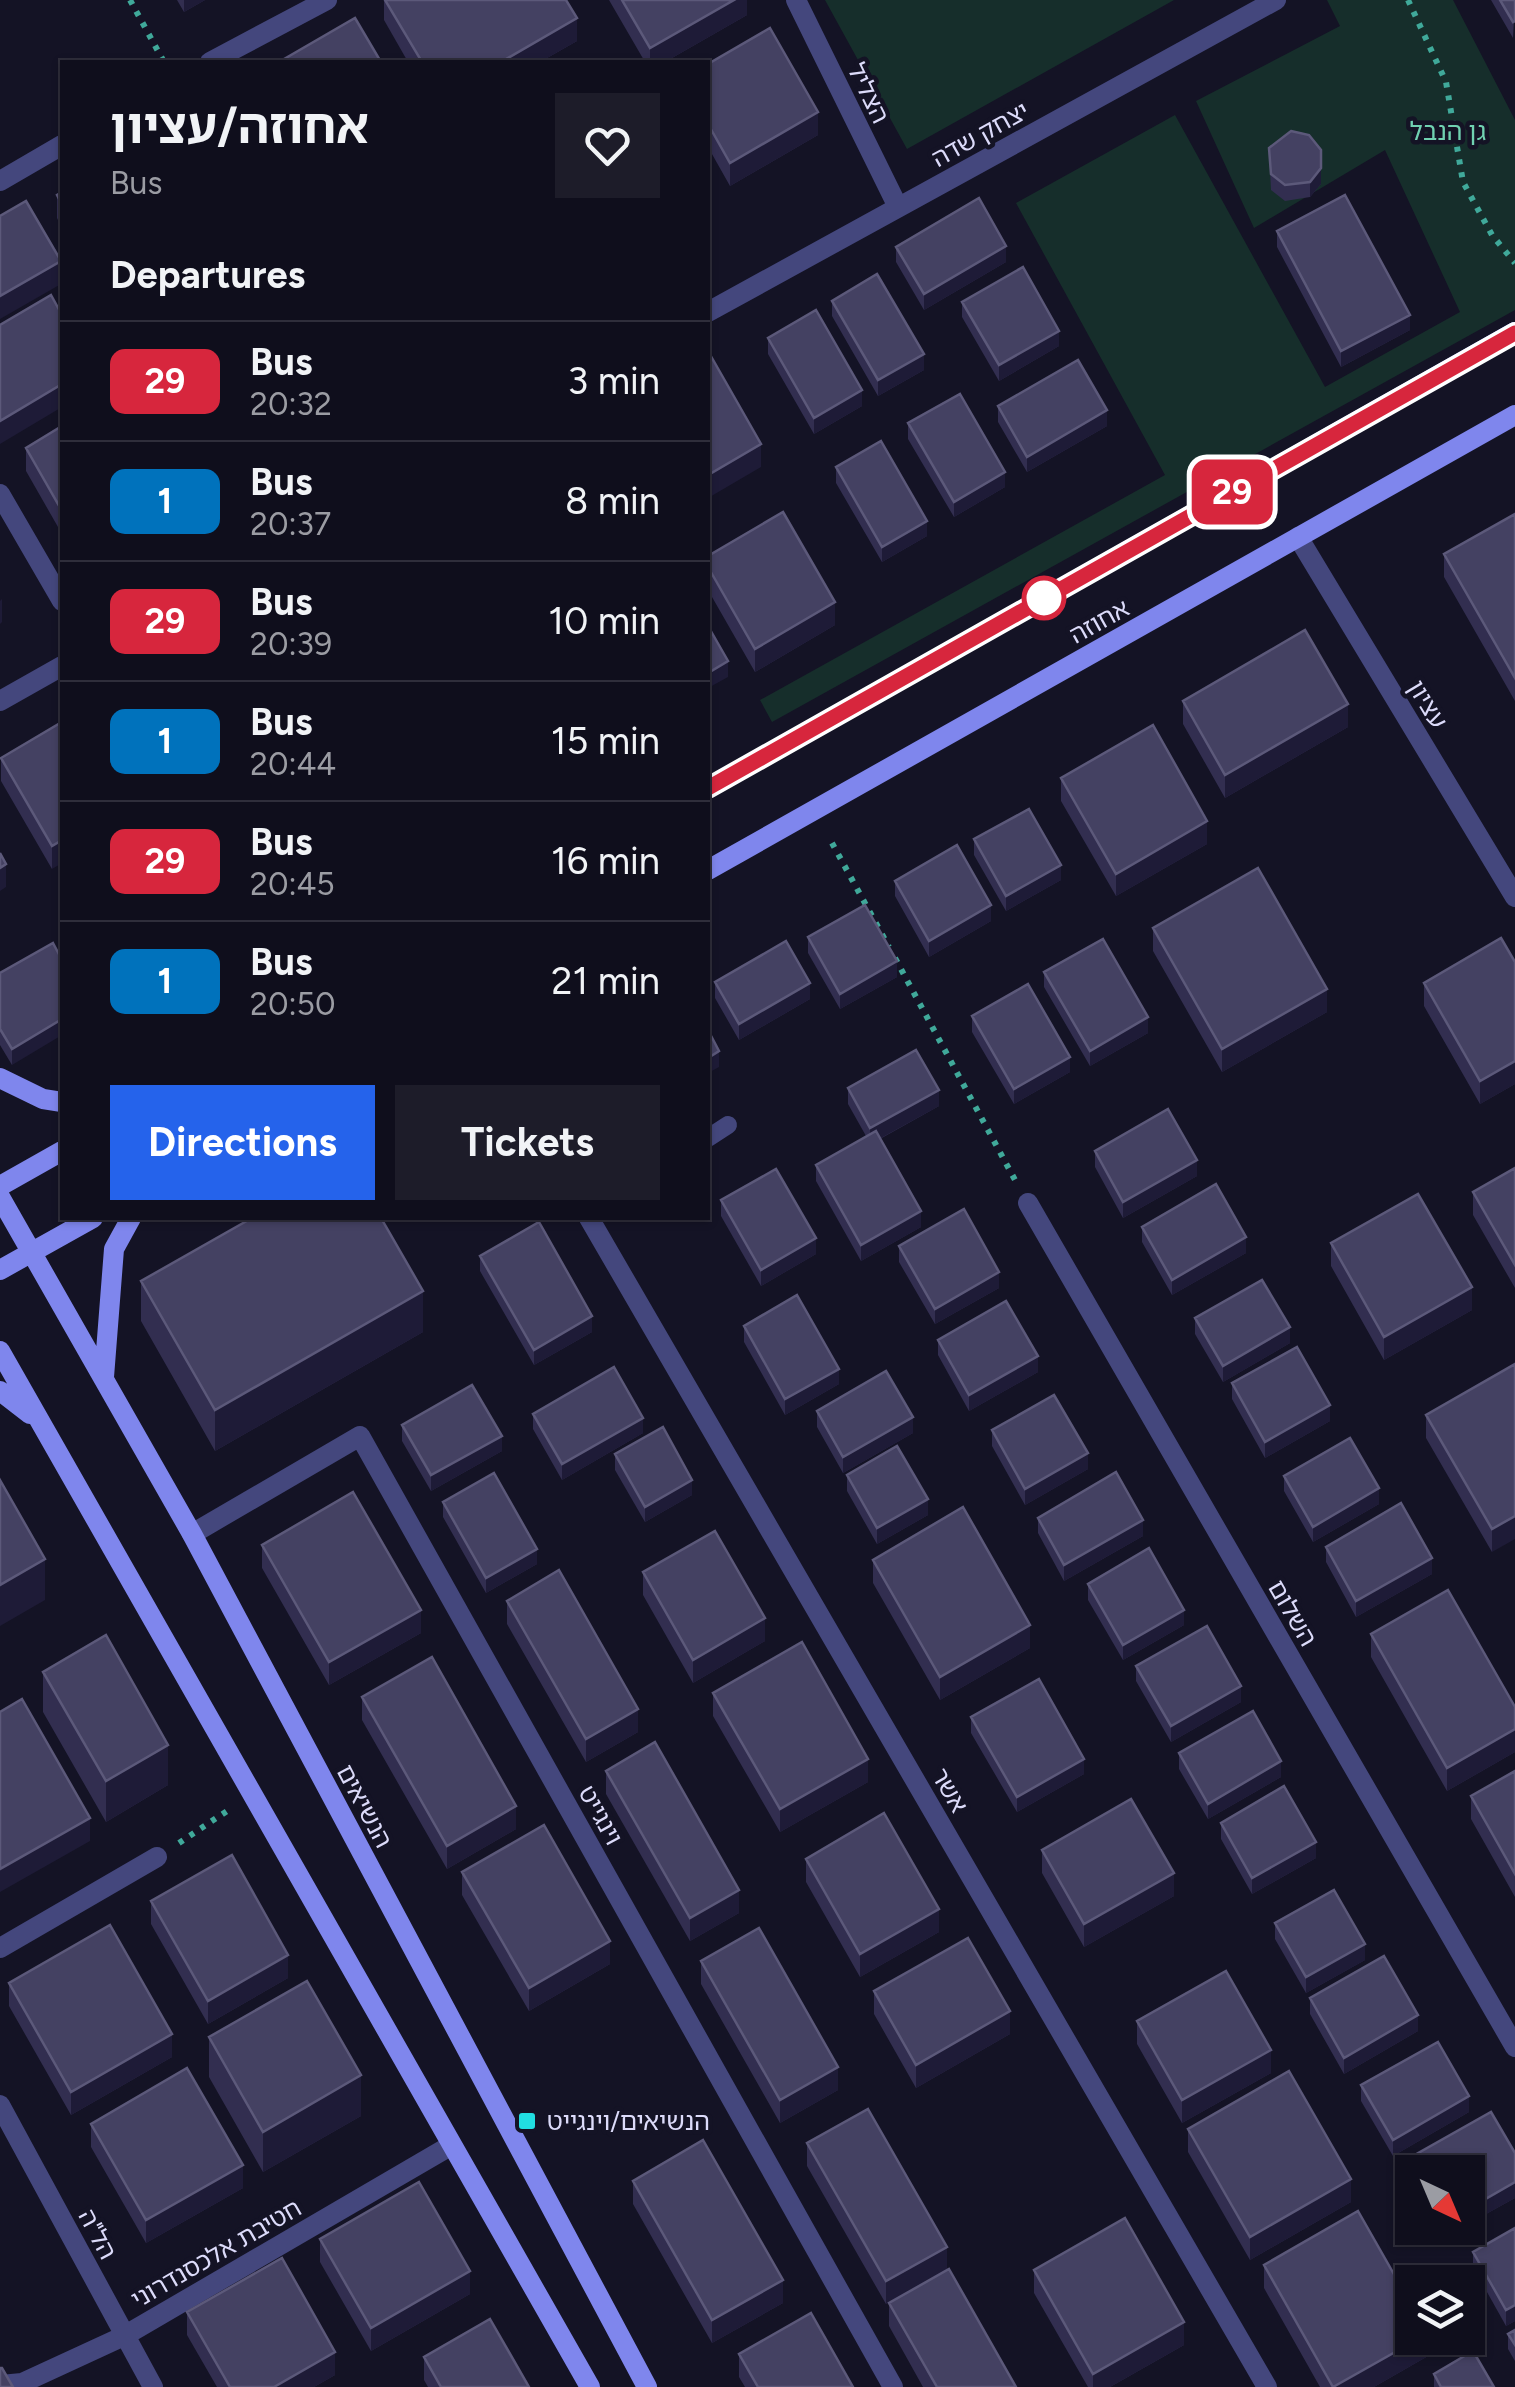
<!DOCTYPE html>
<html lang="en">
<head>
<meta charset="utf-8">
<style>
  body { margin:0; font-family:Figtree,"Noto Sans Hebrew",sans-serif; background:#1d1c29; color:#f1f3f6; height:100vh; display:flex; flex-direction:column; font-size:38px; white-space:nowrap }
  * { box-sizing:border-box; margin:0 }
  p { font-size:32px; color:#9b9ca3 }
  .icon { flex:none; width:55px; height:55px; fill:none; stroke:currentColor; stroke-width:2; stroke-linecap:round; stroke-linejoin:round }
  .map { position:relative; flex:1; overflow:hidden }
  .side { position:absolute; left:60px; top:60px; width:650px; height:1160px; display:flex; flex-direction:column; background:#0f0e1c; border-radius:0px; box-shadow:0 2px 8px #0004,0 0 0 2px #2f2e3b }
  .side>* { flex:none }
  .badge { padding:0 20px; border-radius:15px; font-size:35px; line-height:65px }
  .needle { width:65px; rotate:136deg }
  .controls { position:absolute; left:1395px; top:2155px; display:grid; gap:20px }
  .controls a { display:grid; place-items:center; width:90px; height:90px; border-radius:0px; background:#0f0e1c; box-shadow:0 2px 8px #0004,0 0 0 2px #2f2e3b; font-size:50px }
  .map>.badge { position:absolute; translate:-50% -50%; box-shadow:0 0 0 5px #fff }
  h2 { padding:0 50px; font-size:38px; line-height:90px }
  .round { display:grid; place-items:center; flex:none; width:105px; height:105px; border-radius:0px; background:#1d1c29 }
  .head { display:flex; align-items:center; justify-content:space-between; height:170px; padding:0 50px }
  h1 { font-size:48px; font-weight:700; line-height:75px }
  .primary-button { display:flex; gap:20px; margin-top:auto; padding:20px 50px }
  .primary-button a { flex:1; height:115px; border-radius:0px; background:#2563eb; color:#fff; font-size:40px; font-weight:700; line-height:115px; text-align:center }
  .primary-button a+a { background:#1d1c29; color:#f1f3f6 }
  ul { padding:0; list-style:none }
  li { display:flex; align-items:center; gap:30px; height:120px; padding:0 50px; border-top:2px solid #2f2e3b }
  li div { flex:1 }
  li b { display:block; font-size:38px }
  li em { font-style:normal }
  li .badge { min-width:110px; font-weight:700; text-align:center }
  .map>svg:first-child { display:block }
  .green { fill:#162e2b }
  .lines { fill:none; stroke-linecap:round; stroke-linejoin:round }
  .path { stroke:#40a99a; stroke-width:6; stroke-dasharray:5 8; stroke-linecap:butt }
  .lane { stroke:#44477d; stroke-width:18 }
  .street { stroke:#44477d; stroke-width:20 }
  .secondary { stroke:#7f86ed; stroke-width:20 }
  .wall { fill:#322e50 }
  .shaded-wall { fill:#1e1b37 }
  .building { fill:#444162; stroke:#5c597a; stroke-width:2.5 }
  .line-casing { stroke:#fff; stroke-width:22 }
  .line { stroke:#d7263d; stroke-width:15 }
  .stop-dot { fill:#fff; stroke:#d7263d; stroke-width:5 }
  .poi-dot { fill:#21dee1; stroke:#141325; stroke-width:4 }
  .labels { text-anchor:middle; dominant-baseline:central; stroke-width:9; stroke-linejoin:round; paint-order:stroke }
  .street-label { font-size:25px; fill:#dcdbfa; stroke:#141325 }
  .park-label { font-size:25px; fill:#70d1b1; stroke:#141325 }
  .poi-label { font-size:25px; fill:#dcdbfa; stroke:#141325; text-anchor:start }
</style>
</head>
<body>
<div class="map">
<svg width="1515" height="2387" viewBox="0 0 1515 2387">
  <rect width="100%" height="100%" fill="#141325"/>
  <path class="green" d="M825,0H1174L907,149Z
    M1327,0H1453L1515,120V310L772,722L760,700L1165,475L1016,203L1175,115L1325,387L1460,312L1385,150L1254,228L1196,101L1340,26Z"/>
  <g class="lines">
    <path class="path" d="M130,0L164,62
      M1408,0L1446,82L1463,182L1492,235L1515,263
      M832,843L889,947
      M895,958L1015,1180
      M179,1843L227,1811"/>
    <path class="lane" d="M708,1138L728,1125"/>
    <path class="street" d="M796,0L898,207
      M210,62L327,0
      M0,181L62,145
      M708,312L1276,0
      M0,494L62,601
      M1298,537L1515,897
      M0,701L62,666
      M1028,1203L1515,2047
      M589,1218L1267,2387
      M192,1534L360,1436L893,2387
      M0,1948L157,1857
      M0,2105L153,2387
      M0,2385L22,2383L124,2336L450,2146"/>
    <path class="secondary" d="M708,788L1515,332
      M708,870L1515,415
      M0,1078L43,1099L62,1102
      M0,1186L62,1151
      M0,1197L192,1534L647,2387
      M0,1270L93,1218
      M0,1351L590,2387
      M104,1377L114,1249L131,1218
      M0,1391L30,1414"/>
  </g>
  <path class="wall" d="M177,0H205L184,12Z
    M384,0H566L577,41L540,62H408L384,20Z
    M609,0H747V15L665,62H645Z
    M1491,0H1515L1513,38Z
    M708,64L818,135L730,186L708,147Z
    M1269,148L1321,184L1310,197L1285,201L1271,190Z
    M62,192V228L57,218V195Z
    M1277,231L1410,330L1341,367L1277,247Z
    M896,247L1006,262L924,310L896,262Z
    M832,301L924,370L878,396L832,316Z
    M962,302L1059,346L999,381L962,317Z
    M768,338L862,406L814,434L768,354Z
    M998,406L1107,426L1027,472L998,422Z
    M908,423L1005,487L954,517L908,439Z
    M62,426V534L26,471V448Z
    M836,467L927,536L882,562L836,483Z
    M1515,514V701L1444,577V554Z
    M708,556L835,625L755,672L708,590Z
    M1183,701L1348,727L1225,798L1183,724Z
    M62,722L52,869L1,781V758Z
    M1061,778L1207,844L1116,896L1061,801Z
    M974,839L1061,880L1006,911L974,855Z
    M895,881L991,921L929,957L895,896Z
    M1153,928L1327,1012L1222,1072L1153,951Z
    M808,937L897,977L840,1009L808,953Z
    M53,943L12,1065L0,1045V973Z
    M1515,962V1084L1480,1104L1424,1006V983Z
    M1044,972L1148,1033L1090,1066L1044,987Z
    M715,982L810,999L739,1040L715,998Z
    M972,1016L1070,1072L1014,1104L972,1032Z
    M848,1088L939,1106L880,1139L921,1227L861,1261L816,1181V1165L866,1136L848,1104Z
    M1095,1151L1197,1176L1123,1218L1095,1167Z
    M1515,1168V1288L1473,1215V1192Z
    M721,1200L816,1254L761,1286L721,1216Z
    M1142,1227L1246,1253L1172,1295L1142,1242Z
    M1331,1243L1472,1310L1384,1360L1331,1266Z
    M899,1246L999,1288L935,1324L899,1262Z
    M480,1256L592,1332L534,1365L480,1271Z
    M141,1281L423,1332L215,1451L141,1321Z
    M1195,1318L1290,1343L1223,1382L1195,1334Z
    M744,1326L839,1384L785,1415L744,1342Z
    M938,1340L1038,1372L969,1411L938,1355Z
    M1515,1364L1492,1552L1426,1438V1415Z
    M1232,1383L1330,1421L1265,1458L1232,1399Z
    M817,1411L913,1433L843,1473L817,1427Z
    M533,1414L643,1433L562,1480L533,1429Z
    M402,1425L502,1451L431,1491L402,1441Z
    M992,1430L1088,1469L1025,1505L992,1446Z
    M615,1454L692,1495L645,1522L615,1470Z
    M847,1475L928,1515L877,1544L847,1491Z
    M1284,1476L1379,1504L1313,1542L1284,1491Z
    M443,1502L537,1564L486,1593L443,1517Z
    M1038,1518L1143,1536L1064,1581L1038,1533Z
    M262,1545L421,1633L329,1685L262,1568Z
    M1326,1547L1432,1574L1356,1617L1326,1562Z
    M873,1560L1030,1648L940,1700L873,1583Z
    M643,1572L765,1641L693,1683L643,1595Z
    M1088,1584L1184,1625L1123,1660L1088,1600Z
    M507,1601L638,1732L586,1762L507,1624Z
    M1371,1634L1515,1707V1752L1447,1791L1371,1657Z
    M1136,1666L1241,1702L1171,1742L1136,1681Z
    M43,1672L168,1785L106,1822L43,1712Z
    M713,1693L868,1782L780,1832L713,1716Z
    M362,1697L516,1829L447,1869L362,1720Z
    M971,1717L1084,1774L1017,1812L971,1733Z
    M1179,1753L1281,1777L1208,1819L1179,1769Z
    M606,1771L739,1913L690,1941L606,1794Z
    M1515,1771V1897L1471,1819V1796Z
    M1221,1823L1316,1858L1252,1894L1221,1839Z
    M1042,1850L1174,1896L1084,1947L1042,1873Z
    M806,1859L939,1932L860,1977L806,1882Z
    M462,1872L610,1964L529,2011L462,1895Z
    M151,1901L288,1978L208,2024L151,1924Z
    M1275,1923L1365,1960L1306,1993L1275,1939Z
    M701,1961L838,2090L780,2123L701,1984Z
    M9,1983L172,2057L71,2115L9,2006Z
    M874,1991L1010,2034L916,2088L874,2014Z
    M1310,1998L1418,2031L1344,2074L1310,2014Z
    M1137,2021L1271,2073L1182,2123L1137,2044Z
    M209,2037L361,2116L263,2172L209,2077Z
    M1361,2085L1469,2112L1393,2156L1361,2101Z
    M91,2124L243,2188L146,2243L91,2147Z
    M1188,2129L1351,2202L1250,2260L1188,2152Z
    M807,2143L947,2270L1016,2387H923L889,2326V2303L935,2277L886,2304L807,2166Z
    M1515,2153V2198L1468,2224V2172H1413V2156Z
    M633,2181L783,2303L712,2343L633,2204Z
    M1515,2228V2321L1506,2326L1473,2267V2252Z
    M320,2239L470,2294L371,2351L320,2262Z
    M1264,2265L1428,2338V2356L1374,2387H1320L1264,2288Z
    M1034,2270L1184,2345L1110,2387H1088L1034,2293Z
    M187,2312L335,2375L314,2387H217L187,2335Z
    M1515,2330V2361L1508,2349V2334Z
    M739,2354L853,2387H745L739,2377Z
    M424,2357L529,2387H428L424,2380Z
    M1434,2374L1494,2387H1434Z"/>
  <path class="shaded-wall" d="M184,0H205L184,12Z
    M734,0H747V15L665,62H650V48Z
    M577,18V41L540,62H501Z
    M818,112V135L730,186V163Z
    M1321,150V184L1310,197V182Z
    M1006,246V262L924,310V294Z
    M61,261V284L0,319V296Z
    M1410,315V330L1341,367V351Z
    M1059,331V346L999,381V365Z
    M924,354V370L878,396V380Z
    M62,384V407L0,444V421Z
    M862,390V406L814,434V418Z
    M1107,410V426L1027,472V457Z
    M761,444V467L708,498V475Z
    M1005,472V487L954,517V502Z
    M927,521V536L882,562V547Z
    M2,599V622L0,624V601Z
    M835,602V625L755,672V649Z
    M728,661V677L708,688V673Z
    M1348,704V727L1225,798V775Z
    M1207,821V844L1116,896V874Z
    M62,840V863L52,869V846Z
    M6,864V887L0,891V868Z
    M1061,865V880L1006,911V896Z
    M991,905V921L929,957V941Z
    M897,961V977L840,1009V994Z
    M810,983V999L739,1040V1024Z
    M1327,989V1012L1222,1072V1049Z
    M1148,1017V1033L1090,1066V1051Z
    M62,1019V1035L12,1065V1049Z
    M719,1051V1067L708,1073V1058Z
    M1070,1057V1072L1014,1104V1089Z
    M1515,1061V1084L1480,1104V1081Z
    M939,1090V1106L870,1144V1128Z
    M1197,1160V1176L1123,1218V1202Z
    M921,1211V1227L861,1261V1245Z
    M1246,1237V1253L1172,1295V1280Z
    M816,1238V1254L761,1286V1270Z
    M999,1272V1288L935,1324V1309Z
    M1472,1287V1310L1384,1360V1337Z
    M423,1291V1332L215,1451V1410Z
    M592,1316V1332L534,1365V1350Z
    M1290,1327V1343L1223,1382V1366Z
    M1038,1356V1372L969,1411V1395Z
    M839,1369V1384L785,1415V1399Z
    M1330,1405V1421L1265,1458V1442Z
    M913,1417V1433L843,1473V1457Z
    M643,1418V1433L562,1480V1464Z
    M502,1436V1451L431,1491V1475Z
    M1088,1453V1469L1025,1505V1489Z
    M692,1480V1495L645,1522V1507Z
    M1379,1488V1504L1313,1542V1527Z
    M928,1499V1515L877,1544V1528Z
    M1515,1516V1539L1492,1552V1529Z
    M1143,1520V1536L1064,1581V1565Z
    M537,1549V1564L486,1593V1578Z
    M1432,1558V1574L1356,1617V1601Z
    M45,1559V1600L0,1626V1585Z
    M421,1610V1633L329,1685V1662Z
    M1184,1610V1625L1123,1660V1645Z
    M765,1618V1641L693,1683V1660Z
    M1030,1625V1648L940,1700V1677Z
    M1241,1686V1702L1171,1742V1726Z
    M638,1709V1732L586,1762V1739Z
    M1515,1729V1752L1447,1791V1768Z
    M168,1745V1785L106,1822V1781Z
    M868,1759V1782L780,1832V1809Z
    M1084,1759V1774L1017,1812V1797Z
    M1281,1761V1777L1208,1819V1804Z
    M516,1806V1829L447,1869V1846Z
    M90,1818V1841L0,1892V1869Z
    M1316,1842V1858L1252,1894V1878Z
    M1174,1873V1896L1084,1947V1924Z
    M739,1890V1913L690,1941V1918Z
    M939,1909V1932L860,1977V1954Z
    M610,1941V1964L529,2011V1988Z
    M1365,1944V1960L1306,1993V1977Z
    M288,1955V1978L208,2024V2001Z
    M1010,2011V2034L916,2088V2065Z
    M1418,2015V2031L1344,2074V2058Z
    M172,2034V2057L71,2115V2092Z
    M1271,2050V2073L1182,2123V2100Z
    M838,2067V2090L780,2123V2100Z
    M361,2075V2116L263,2172V2132Z
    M1469,2096V2112L1393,2156V2140Z
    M243,2165V2188L146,2243V2220Z
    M1351,2179V2202L1250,2260V2237Z
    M1515,2182V2198L1468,2224V2209Z
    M1449,2228H1462L1449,2235Z
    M947,2247V2270L886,2304V2281Z
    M470,2271V2294L371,2351V2328Z
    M783,2280V2303L712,2343V2320Z
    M1515,2305V2321L1506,2326V2310Z
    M1184,2322V2345L1110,2387H1093V2374Z
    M1420,2338H1428V2356L1374,2387H1333Z
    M335,2352V2375L314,2387H274Z"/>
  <path class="building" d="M385,0H566L577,18L501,62H422Z
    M622,0H734L650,48Z
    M1500,0H1515V21L1513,22Z
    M355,18L381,62H279Z
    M770,28L818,112L730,163L708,124V64Z
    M1291,131L1309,135L1321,150V168L1310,182L1285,185L1271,174L1269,148Z
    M62,192V205L57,195Z
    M1345,195L1410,315L1341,351L1277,231Z
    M979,198L1006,246L924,294L896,247Z
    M26,201L61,261L0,296V216Z
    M1023,267L1059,331L999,365L962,302Z
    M877,274L924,354L878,380L832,301Z
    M51,295L62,315V384L0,421V325Z
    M816,310L862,390L814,418L768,338Z
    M708,351L761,444L708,475Z
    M1078,360L1107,410L1027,457L998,406Z
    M960,394L1005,472L954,502L908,423Z
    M62,426V511L26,448Z
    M881,441L927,521L882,547L836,467Z
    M783,512L835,602L755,649L708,567V556Z
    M1515,514V678L1444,554Z
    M708,626L728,661L708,673Z
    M1305,630L1348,704L1225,775L1183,701Z
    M62,722V840L52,846L1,758Z
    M1153,725L1207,821L1116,874L1061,778Z
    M1029,809L1061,865L1006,896L974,839Z
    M957,845L991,905L929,941L895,881Z
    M0,853L6,864L0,868Z
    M1258,868L1327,989L1222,1049L1153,928Z
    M865,905L897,961L840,994L808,937Z
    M1501,938L1515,962V1061L1480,1081L1424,983Z
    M1103,939L1148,1017L1090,1051L1044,972Z
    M786,941L810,983L739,1024L715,982Z
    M53,943L62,960V1019L12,1049L0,1029V973Z
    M1028,984L1070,1057L1014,1089L972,1016Z
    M708,1030L719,1051L708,1058Z
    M916,1050L939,1090L870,1128L848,1088Z
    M1168,1109L1197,1160L1123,1202L1095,1151Z
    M876,1131L921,1211L861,1245L816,1165Z
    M1515,1168V1265L1473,1192Z
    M776,1169L816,1238L761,1270L721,1200Z
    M1216,1184L1246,1237L1172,1280L1142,1227Z
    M1418,1194L1472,1287L1384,1337L1331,1243Z
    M964,1209L999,1272L935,1309L899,1246Z
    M252,1218H381L423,1291L215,1410L141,1281Z
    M539,1222L592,1316L534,1350L480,1256Z
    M1262,1280L1290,1327L1223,1366L1195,1318Z
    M797,1295L839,1369L785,1399L744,1326Z
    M1006,1301L1038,1356L969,1395L938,1340Z
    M1297,1347L1330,1405L1265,1442L1232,1383Z
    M1515,1364V1516L1492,1529L1426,1415Z
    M614,1367L643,1418L562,1464L533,1414Z
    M886,1371L913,1417L843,1457L817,1411Z
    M472,1385L502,1436L431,1475L402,1425Z
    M1054,1395L1088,1453L1025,1489L992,1430Z
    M663,1427L692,1480L645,1507L615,1454Z
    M1350,1438L1379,1488L1313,1527L1284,1476Z
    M897,1446L928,1499L877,1528L847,1475Z
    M1116,1472L1143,1520L1064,1565L1038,1518Z
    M494,1473L537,1549L486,1578L443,1502Z
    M0,1480L45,1559L0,1585Z
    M353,1492L421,1610L329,1662L262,1545Z
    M1401,1503L1432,1558L1356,1601L1326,1547Z
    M963,1507L1030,1625L940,1677L873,1560Z
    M715,1531L765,1618L693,1660L643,1572Z
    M1149,1548L1184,1610L1123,1645L1088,1584Z
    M559,1570L638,1709L586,1739L507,1601Z
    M1448,1590L1515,1707V1729L1447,1768L1371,1634Z
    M1207,1626L1241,1686L1171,1726L1136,1666Z
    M106,1635L168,1745L106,1781L43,1672Z
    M802,1642L868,1759L780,1809L713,1693Z
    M432,1657L516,1806L447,1846L362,1697Z
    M1039,1679L1084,1759L1017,1797L971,1717Z
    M22,1699L90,1818L0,1869V1712Z
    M1253,1711L1281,1761L1208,1804L1179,1753Z
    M655,1742L739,1890L690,1918L606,1771Z
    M1515,1771V1874L1471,1796Z
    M1284,1786L1316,1842L1252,1878L1221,1823Z
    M1131,1799L1174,1873L1084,1924L1042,1850Z
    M884,1813L939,1909L860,1954L806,1859Z
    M544,1825L610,1941L529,1988L462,1872Z
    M232,1855L288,1955L208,2001L151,1901Z
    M1334,1890L1365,1944L1306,1977L1275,1923Z
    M110,1925L172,2034L71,2092L9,1983Z
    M759,1928L838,2067L780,2100L701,1961Z
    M968,1938L1010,2011L916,2065L874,1991Z
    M1384,1956L1418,2015L1344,2058L1310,1998Z
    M1226,1971L1271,2050L1182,2100L1137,2021Z
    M307,1981L361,2075L263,2132L209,2037Z
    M1438,2042L1469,2096L1393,2140L1361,2085Z
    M187,2068L243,2165L146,2220L91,2124Z
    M1289,2071L1351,2179L1250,2237L1188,2129Z
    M868,2109L947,2247L886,2281L807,2143Z
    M1491,2112L1515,2153V2182L1468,2209V2172H1422L1413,2156Z
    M703,2140L783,2280L712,2320L633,2181Z
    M419,2182L470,2271L371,2328L320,2239Z
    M1358,2211L1412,2306V2338H1420L1333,2387L1264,2265Z
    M1125,2218L1184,2322L1093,2374L1034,2270Z
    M1515,2228V2305L1506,2310L1473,2252Z
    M282,2258L335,2352L274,2387H230L187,2312Z
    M949,2269L1016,2387H937L889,2303Z
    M811,2313L853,2387H758L739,2354Z
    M490,2319L529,2387H441L424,2357Z
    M1515,2330V2345L1508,2334Z
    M1473,2351L1494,2387H1441L1434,2374Z
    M0,2368H2L13,2387H0Z"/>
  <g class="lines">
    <defs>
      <path id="line" d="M708,788L1515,333"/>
    </defs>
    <use href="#line" class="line-casing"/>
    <use href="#line" class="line"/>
  </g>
  <circle class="stop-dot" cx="1044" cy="598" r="20"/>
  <rect class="poi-dot" x="517" y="2111" width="20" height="20" rx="5"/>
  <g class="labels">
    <g class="street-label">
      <text transform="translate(869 93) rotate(64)">הצליל</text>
      <text transform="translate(980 134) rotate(-29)">יצחק שדה</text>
      <text transform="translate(1099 621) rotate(-29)">אחוזה</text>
      <text transform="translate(1428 704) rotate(59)">עציון</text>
      <text transform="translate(1293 1613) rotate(60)">השלום</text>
      <text transform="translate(950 1790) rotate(60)">אשר</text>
      <text transform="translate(365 1806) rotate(62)">הנשיאים</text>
      <text transform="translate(601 1815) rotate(61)">וינגייט</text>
      <text transform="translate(98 2234) rotate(62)">הל"ה</text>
      <text transform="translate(216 2253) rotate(-30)">חטיבת אלכסנדרוני</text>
    </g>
    <g class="park-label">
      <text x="1448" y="131">גן הנבל</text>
    </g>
    <g class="poi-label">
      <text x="547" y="2121">הנשיאים/וינגייט</text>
    </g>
  </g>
</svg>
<div class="controls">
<a><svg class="needle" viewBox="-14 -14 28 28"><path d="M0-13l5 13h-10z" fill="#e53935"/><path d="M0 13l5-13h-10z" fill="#9b9ca3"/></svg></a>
<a><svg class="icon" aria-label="layers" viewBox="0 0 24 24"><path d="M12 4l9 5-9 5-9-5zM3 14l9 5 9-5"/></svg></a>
</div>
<b class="badge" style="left:1232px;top:492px;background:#d7263d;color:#fff">29</b>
<section class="side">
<div class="head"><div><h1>אחוזה/עציון</h1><p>Bus</p></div><a class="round"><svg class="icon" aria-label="heart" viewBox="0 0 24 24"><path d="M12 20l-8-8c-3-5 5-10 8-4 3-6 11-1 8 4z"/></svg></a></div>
<h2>Departures</h2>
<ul>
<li><span class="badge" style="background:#d7263d;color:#fff">29</span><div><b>Bus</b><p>20:32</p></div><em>3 min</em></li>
<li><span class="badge" style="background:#0072bc;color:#fff">1</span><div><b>Bus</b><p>20:37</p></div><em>8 min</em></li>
<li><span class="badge" style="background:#d7263d;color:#fff">29</span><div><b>Bus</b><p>20:39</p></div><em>10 min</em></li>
<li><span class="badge" style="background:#0072bc;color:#fff">1</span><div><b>Bus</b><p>20:44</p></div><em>15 min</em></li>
<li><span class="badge" style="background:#d7263d;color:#fff">29</span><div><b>Bus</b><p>20:45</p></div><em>16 min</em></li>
<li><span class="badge" style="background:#0072bc;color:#fff">1</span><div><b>Bus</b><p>20:50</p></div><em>21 min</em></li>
</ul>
<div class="primary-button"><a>Directions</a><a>Tickets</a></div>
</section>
</div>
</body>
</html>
